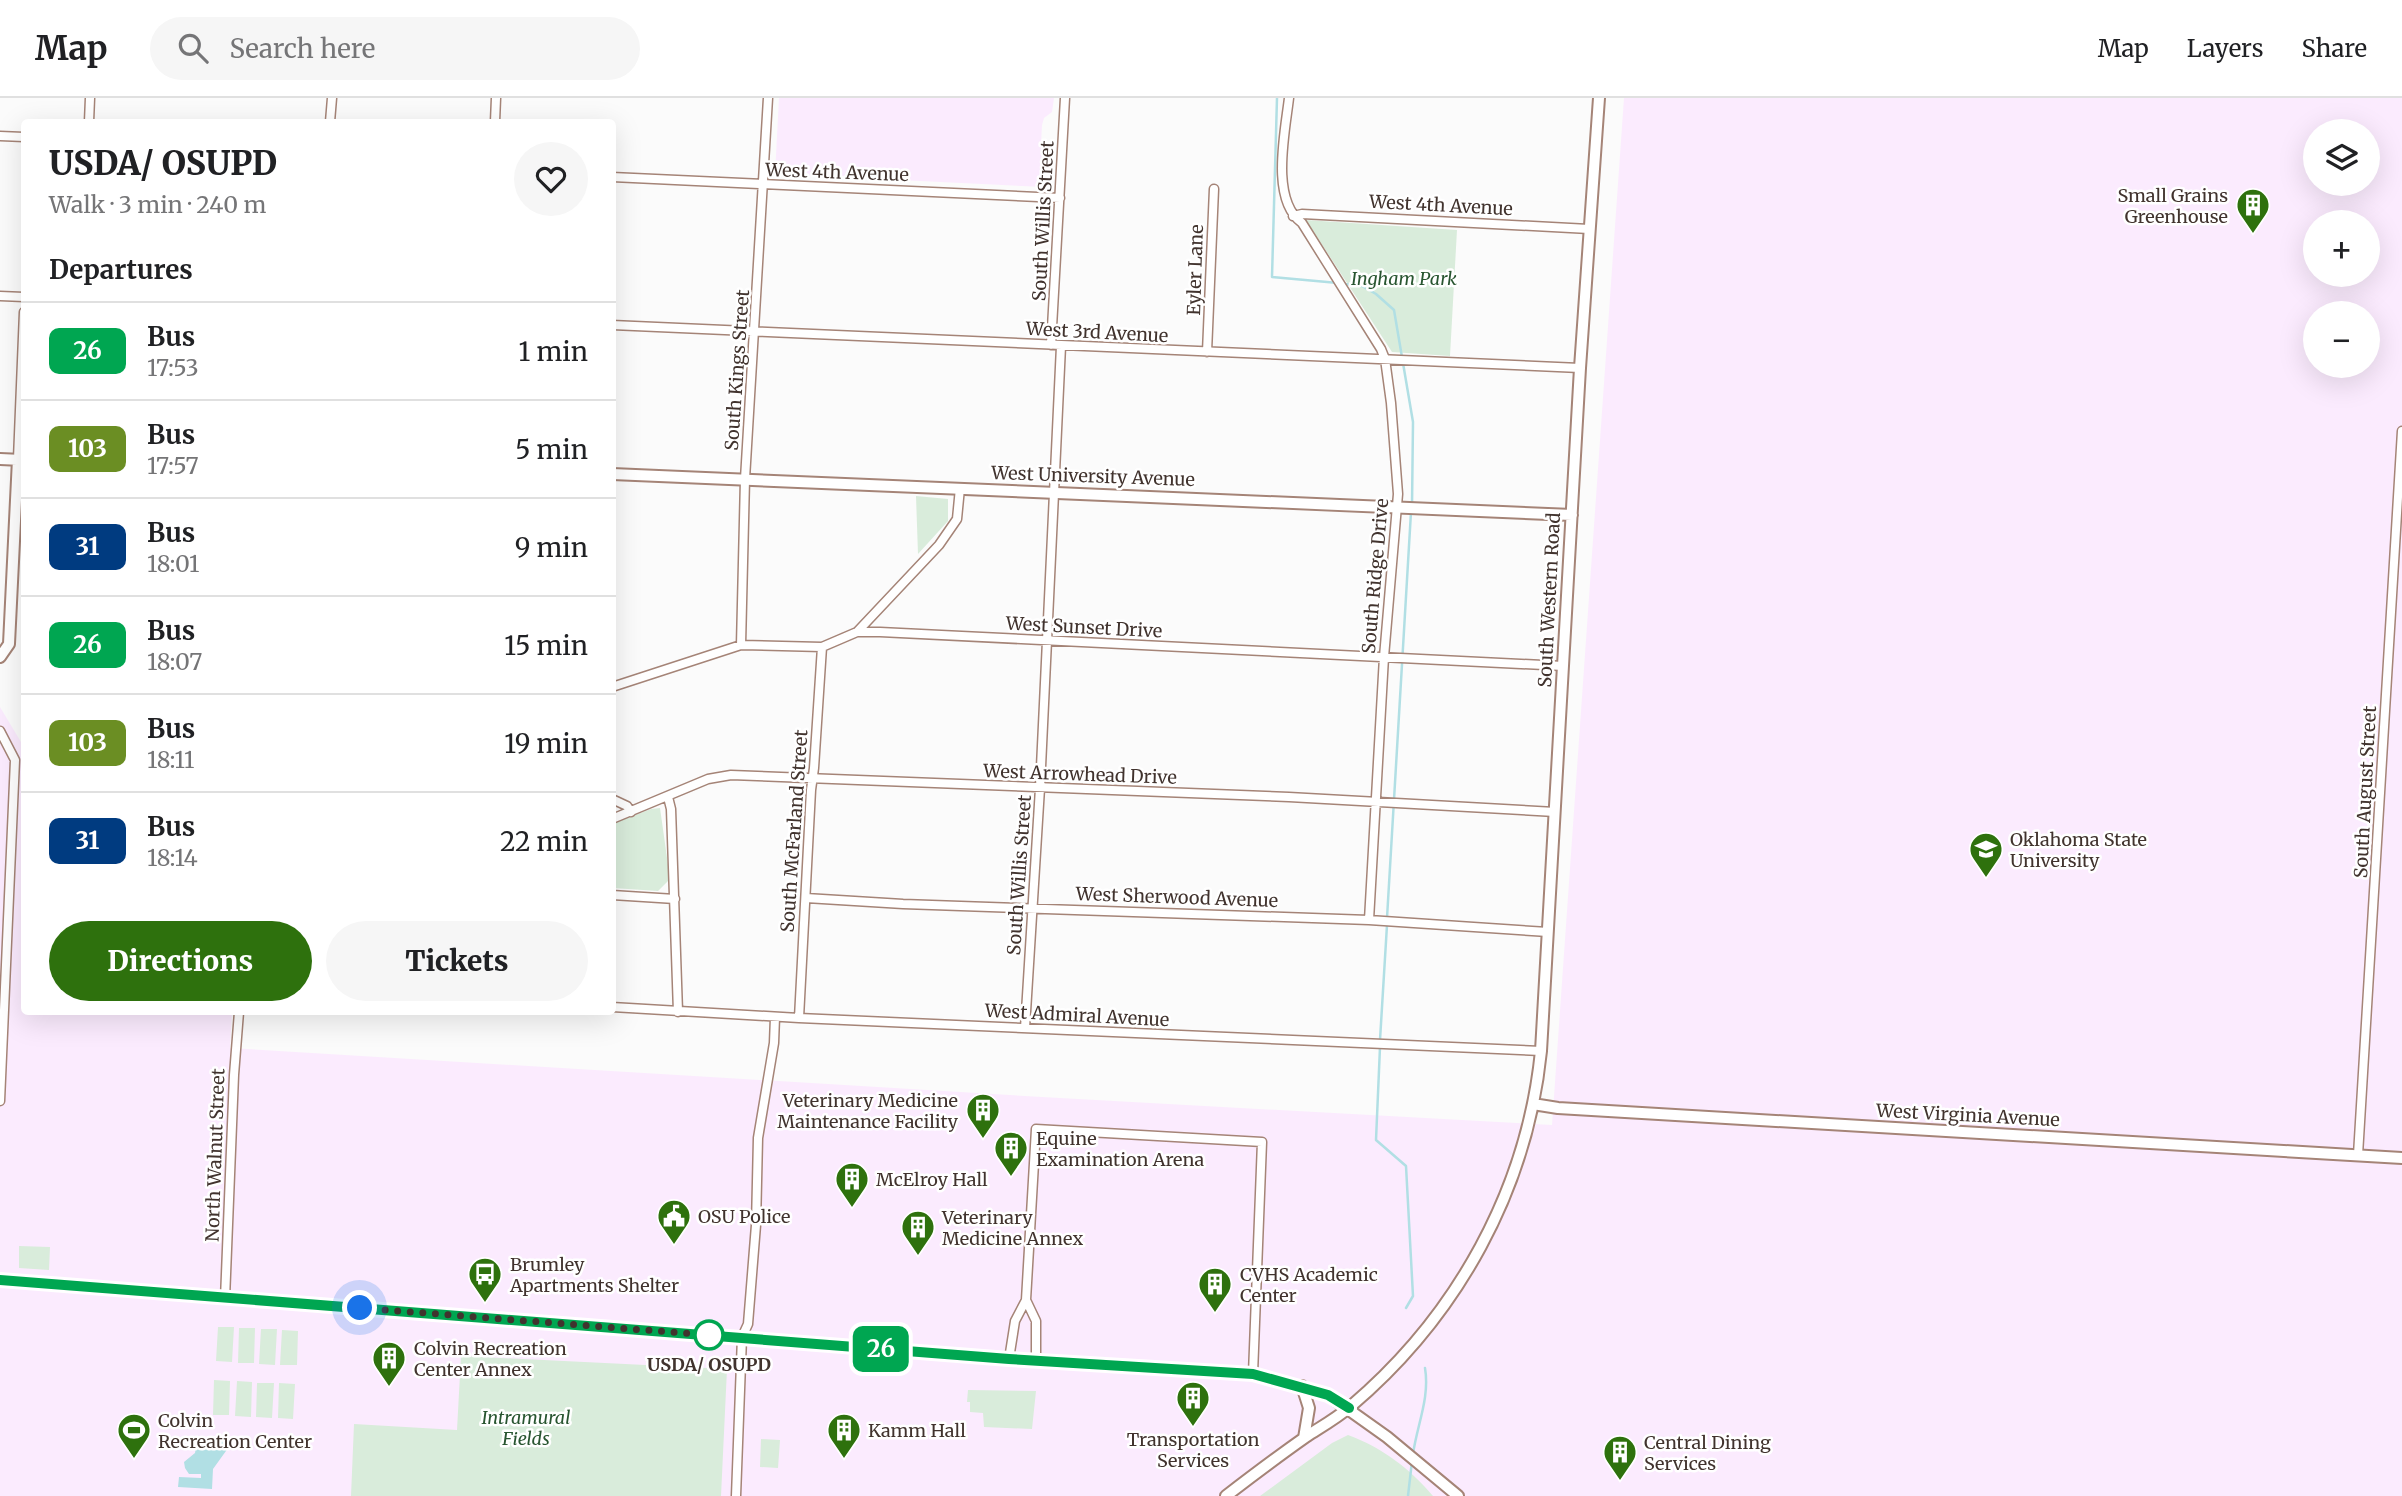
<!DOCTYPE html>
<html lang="en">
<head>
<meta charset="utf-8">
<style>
  body { margin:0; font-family:Merriweather,serif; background:#f6f6f6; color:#202124; height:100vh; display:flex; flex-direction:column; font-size:26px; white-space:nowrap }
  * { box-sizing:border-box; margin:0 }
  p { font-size:23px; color:#757577 }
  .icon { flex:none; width:38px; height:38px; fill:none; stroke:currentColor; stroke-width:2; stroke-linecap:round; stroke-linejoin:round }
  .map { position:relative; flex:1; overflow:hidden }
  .details { position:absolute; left:21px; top:21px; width:595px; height:896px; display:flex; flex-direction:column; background:#fff; border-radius:7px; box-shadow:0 7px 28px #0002 }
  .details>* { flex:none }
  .badge { padding:0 14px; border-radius:10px; font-size:24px; line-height:46px }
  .buttons { position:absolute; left:2303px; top:21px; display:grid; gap:14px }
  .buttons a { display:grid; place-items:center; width:77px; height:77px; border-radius:50%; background:#fff; box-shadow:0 7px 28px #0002; font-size:35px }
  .you { position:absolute; width:35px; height:35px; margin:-18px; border:5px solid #fff; border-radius:50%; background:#1a73e8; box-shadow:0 0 0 10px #1a73e833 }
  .map>.badge { position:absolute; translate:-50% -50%; box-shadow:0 0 0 4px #fff }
  h2 { padding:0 28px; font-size:26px; line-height:63px }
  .round { display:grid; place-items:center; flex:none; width:74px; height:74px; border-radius:37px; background:#f6f6f6 }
  .headline { display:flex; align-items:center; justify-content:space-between; height:119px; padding:0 28px }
  h1 { font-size:33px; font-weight:800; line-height:52px }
  .cta { display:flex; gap:14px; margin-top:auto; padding:14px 28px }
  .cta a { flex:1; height:80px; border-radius:42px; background:#2e710d; color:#fff; font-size:28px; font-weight:800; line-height:80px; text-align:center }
  .cta a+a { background:#f6f6f6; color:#202124 }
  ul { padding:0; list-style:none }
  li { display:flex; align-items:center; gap:21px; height:98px; padding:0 28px; border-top:2px solid #e0e0e0 }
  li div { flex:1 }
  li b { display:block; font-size:26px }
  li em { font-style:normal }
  li .badge { min-width:77px; font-weight:700; text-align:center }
  header { display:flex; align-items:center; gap:42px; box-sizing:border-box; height:98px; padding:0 35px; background:#fff; border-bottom:2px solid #e0e0e0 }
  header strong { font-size:33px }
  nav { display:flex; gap:38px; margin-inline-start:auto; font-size:24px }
  .search { width:490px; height:63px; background:#f6f6f6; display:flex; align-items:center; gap:18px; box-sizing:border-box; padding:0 24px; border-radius:38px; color:#757577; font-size:26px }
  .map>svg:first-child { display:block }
  .education { fill:#fbebfe; fill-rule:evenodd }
  .green { fill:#d9ecdb }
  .water { fill:#b1dfe4 }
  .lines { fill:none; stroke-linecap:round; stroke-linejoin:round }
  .stream { stroke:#b1dfe4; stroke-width:2.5 }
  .street-casing { stroke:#a58477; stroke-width:11 }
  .secondary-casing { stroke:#a58477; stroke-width:14 }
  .street { stroke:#fff; stroke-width:8 }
  .secondary { stroke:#fff; stroke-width:10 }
  .line-casing { stroke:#fff; stroke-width:16 }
  .line { stroke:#00a651; stroke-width:10 }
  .walk { stroke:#41332e; stroke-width:7; stroke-dasharray:0 12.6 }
  .stop-dot { fill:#fff; stroke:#00a651; stroke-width:3.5 }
  .labels { text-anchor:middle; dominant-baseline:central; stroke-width:5; stroke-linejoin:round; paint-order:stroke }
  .street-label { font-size:18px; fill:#41332e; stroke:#fff }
  .poi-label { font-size:18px; fill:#41332e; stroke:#fff; text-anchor:start }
  .park-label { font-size:18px; font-style:italic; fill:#285530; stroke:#fff }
  .stop-label { font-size:18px; font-weight:bold; fill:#41332e; stroke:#fff }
</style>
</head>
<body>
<header>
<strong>Map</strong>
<div class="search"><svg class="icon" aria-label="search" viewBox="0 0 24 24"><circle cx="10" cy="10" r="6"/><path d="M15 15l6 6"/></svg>Search here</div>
<nav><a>Map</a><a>Layers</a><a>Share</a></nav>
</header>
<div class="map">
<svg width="2402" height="1398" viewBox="0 0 2402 1398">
  <rect width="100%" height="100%" fill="#fbfbfb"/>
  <path class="education" d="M779,0H1054L1052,14L1044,20L1042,27L1041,46L1045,67L1044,89L775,76Z
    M1624,0H2402V1398H0V609L24,649V914H232L230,950L1042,999L1552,1027ZM2315,33H2368V86H2315ZM2315,124H2368V177H2315ZM2315,215H2368V268H2315Z"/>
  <path class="green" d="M1306,122L1457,132L1450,258L1392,254Z
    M916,398L948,401V423L918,456Z
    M660,710L670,781L658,793L613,790L612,726L651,711Z
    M19,1148L50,1149L49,1172L19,1170Z
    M218,1229H234L232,1264L216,1263Z
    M239,1230H255L254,1265H238Z
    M261,1231H277L275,1267L259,1266Z
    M282,1232L298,1233L297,1267H280Z
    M461,1258L727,1271L721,1398H351L354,1326L457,1332Z
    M214,1282L230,1283L229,1317H213Z
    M237,1283L252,1284L251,1319L235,1318Z
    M257,1285H274L272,1320L256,1319Z
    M279,1285L295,1286L293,1321L278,1320Z
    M968,1292L1036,1293L1032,1331L984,1329L983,1315L970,1314V1304H967Z
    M1348,1337C1383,1350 1409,1370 1433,1398H1260L1332,1345Z
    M761,1341L780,1342L778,1370L760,1369Z"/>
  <path class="water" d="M217,1340L231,1346L213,1371L212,1391L178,1389L179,1379L201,1380V1376H189L185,1370L184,1364L195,1355L196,1349L203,1345V1342Z"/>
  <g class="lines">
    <path class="stream" d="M1277,0L1272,179L1338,185
      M1344,186L1362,188L1376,196L1394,212L1413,324L1412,408
      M1387,820L1411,414
      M1380,942L1387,827
      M1380,949L1376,1042L1406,1068L1413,1198L1406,1210
      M1413,1356C1417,1327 1430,1300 1425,1270
      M1408,1398L1412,1363"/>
    <defs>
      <path id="street" d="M1289,0C1285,35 1270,102 1302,125L1381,251L1385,261L1391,305L1398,396L1384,559L1369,822
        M89,24L90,0
        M330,24L332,0
        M495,24L496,0
        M0,38L24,39
        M612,79L1060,100
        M1293,118L1302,116L1589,131
        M0,198L24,199
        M612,227L1580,270
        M1051,247L1065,0
        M1207,254L1214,91
        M18,361L24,214
        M857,534L939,447L957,421L960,390
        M741,547L745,381L768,0
        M612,589L741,547L822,549L857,534H880L1563,568
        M0,633L15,662L0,1003
        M668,699L671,711L678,914
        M612,701L627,708L631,714
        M612,721L708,681L731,677L1289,699L1555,714
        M612,797L675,801
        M806,800L903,806L1369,822L1548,834
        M612,909L799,920L1541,953
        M799,920L811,692L814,670L822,549
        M1025,930L1040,690L1061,248
        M2358,1057L2402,333
        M225,1201L234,977L239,914
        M1026,1202L1036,1223V1263
        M1009,1261L1015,1223L1026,1202L1036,1031L1262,1044L1253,1276
        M736,1398L742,1239L748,1226L756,1127L758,1040L774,945L775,919"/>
      <path id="secondary" d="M0,361L22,362
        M612,376L1572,417
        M0,559L9,546L18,361
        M1533,1006L1558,1010L2402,1060
        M0,1182L1009,1261L1253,1276L1328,1297L1387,1339L1458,1398
        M1302,1288L1309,1310L1304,1340
        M1226,1398C1252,1378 1280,1357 1307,1338C1321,1329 1337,1320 1351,1308C1457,1218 1527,1092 1541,953L1580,270L1599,0"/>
    </defs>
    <use href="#street" class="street-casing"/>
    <use href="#secondary" class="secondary-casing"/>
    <use href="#street" class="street"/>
    <use href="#secondary" class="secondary"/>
  </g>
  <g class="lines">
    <defs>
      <path id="line" d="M0,1182L1009,1261L1253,1276L1328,1297L1349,1310"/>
    </defs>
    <use href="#line" class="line-casing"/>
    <use href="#line" class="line"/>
    <path class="walk" d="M360,1210L709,1237"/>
  </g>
  <defs>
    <symbol id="building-pin" viewBox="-11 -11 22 30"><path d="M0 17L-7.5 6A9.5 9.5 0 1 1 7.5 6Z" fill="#2e710d" stroke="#fff"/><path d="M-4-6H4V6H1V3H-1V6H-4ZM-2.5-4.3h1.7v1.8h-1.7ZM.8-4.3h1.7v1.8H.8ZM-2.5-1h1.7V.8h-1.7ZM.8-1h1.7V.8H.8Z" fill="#fff"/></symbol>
    <symbol id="university-pin" viewBox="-11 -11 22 30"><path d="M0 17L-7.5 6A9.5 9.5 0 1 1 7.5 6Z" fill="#2e710d" stroke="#fff"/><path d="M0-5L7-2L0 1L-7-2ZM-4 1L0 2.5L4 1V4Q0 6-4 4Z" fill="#fff"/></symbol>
    <symbol id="civic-pin" viewBox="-11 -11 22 30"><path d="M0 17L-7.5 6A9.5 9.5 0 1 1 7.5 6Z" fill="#2e710d" stroke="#fff"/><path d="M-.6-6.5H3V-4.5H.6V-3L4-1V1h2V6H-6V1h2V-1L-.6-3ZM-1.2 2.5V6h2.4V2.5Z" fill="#fff"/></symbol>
    <symbol id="bus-pin" viewBox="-11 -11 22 30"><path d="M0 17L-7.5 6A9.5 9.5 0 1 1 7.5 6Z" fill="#2e710d" stroke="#fff"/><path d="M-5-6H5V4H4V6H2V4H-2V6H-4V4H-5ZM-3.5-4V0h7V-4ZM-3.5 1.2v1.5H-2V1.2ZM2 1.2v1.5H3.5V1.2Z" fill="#fff"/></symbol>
    <symbol id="stadium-pin" viewBox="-11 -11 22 30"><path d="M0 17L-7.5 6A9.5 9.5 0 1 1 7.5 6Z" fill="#2e710d" stroke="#fff"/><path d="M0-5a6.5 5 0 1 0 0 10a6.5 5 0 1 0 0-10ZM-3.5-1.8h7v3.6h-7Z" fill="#fff"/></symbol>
  </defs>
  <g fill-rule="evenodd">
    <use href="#building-pin" x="2234" y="88" width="38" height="52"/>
    <use href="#university-pin" x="1967" y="732" width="38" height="52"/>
    <use href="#building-pin" x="964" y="993" width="38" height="52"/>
    <use href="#building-pin" x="992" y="1031" width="38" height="52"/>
    <use href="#building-pin" x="833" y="1062" width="38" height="52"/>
    <use href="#civic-pin" x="655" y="1099" width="38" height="52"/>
    <use href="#building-pin" x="899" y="1110" width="38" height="52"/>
    <use href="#bus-pin" x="466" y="1157" width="38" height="52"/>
    <use href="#building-pin" x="1196" y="1167" width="38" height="52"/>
    <use href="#building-pin" x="370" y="1241" width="38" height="52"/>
    <use href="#building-pin" x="1174" y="1281" width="38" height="52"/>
    <use href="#stadium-pin" x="115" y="1313" width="38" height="52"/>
    <use href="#building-pin" x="825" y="1313" width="38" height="52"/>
    <use href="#building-pin" x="1601" y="1335" width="38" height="52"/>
  </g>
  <circle class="stop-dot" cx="709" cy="1237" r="14"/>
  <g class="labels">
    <g class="street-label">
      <text transform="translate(837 74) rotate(2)">West 4th Avenue</text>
      <text transform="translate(1441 107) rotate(3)">West 4th Avenue</text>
      <text transform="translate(1043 123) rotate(-87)">South Willis Street</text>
      <text transform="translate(1195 172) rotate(-88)">Eyler Lane</text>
      <text transform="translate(1097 234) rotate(3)">West 3rd Avenue</text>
      <text transform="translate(737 272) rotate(-86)">South Kings Street</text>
      <text transform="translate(1093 378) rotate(2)">West University Avenue</text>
      <text transform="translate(1375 478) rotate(-85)">South Ridge Drive</text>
      <text transform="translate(1549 502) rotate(-87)">South Western Road</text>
      <text transform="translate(1084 529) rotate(3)">West Sunset Drive</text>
      <text transform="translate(1080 676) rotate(2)">West Arrowhead Drive</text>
      <text transform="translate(2365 694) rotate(-87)">South August Street</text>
      <text transform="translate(794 733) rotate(-86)">South McFarland Street</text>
      <text transform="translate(1019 777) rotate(-86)">South Willis Street</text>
      <text transform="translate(1177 799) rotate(2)">West Sherwood Avenue</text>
      <text transform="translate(1077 917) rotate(3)">West Admiral Avenue</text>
      <text transform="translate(1968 1017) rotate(3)">West Virginia Avenue</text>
      <text transform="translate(215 1057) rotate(-88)">North Walnut Street</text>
    </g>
    <g class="poi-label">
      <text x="2228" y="97" text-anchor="end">Small Grains<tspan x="2228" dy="21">Greenhouse</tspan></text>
      <text x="2010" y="741">Oklahoma State<tspan x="2010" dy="21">University</tspan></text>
      <text x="958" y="1002" text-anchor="end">Veterinary Medicine<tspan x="958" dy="21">Maintenance Facility</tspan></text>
      <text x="1036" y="1040">Equine<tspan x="1036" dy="21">Examination Arena</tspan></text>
      <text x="876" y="1081">McElroy Hall</text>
      <text x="698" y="1118">OSU Police</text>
      <text x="942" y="1119">Veterinary<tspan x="942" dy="21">Medicine Annex</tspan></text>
      <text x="510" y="1166">Brumley<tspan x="510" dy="21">Apartments Shelter</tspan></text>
      <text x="1240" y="1176">CVHS Academic<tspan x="1240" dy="21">Center</tspan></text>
      <text x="414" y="1250">Colvin Recreation<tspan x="414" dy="21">Center Annex</tspan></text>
      <text x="158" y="1322">Colvin<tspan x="158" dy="21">Recreation Center</tspan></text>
      <text x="868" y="1332">Kamm Hall</text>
      <text x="1193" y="1341" text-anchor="middle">Transportation<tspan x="1193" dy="21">Services</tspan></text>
      <text x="1644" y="1344">Central Dining<tspan x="1644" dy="21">Services</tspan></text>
    </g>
    <g class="park-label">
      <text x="1404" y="180">Ingham Park</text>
      <text x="526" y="1319">Intramural<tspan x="526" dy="21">Fields</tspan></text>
    </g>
    <g class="stop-label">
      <text x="709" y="1266">USDA/ OSUPD</text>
    </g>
  </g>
</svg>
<div class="buttons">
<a><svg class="icon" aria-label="layers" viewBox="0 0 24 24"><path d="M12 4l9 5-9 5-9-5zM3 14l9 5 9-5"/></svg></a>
<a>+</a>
<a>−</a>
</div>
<div class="you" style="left:360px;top:1210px"></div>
<b class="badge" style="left:881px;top:1251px;background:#00a651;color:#fff">26</b>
<section class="details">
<div class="headline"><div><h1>USDA/ OSUPD</h1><p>Walk · 3 min · 240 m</p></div><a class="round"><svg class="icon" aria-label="heart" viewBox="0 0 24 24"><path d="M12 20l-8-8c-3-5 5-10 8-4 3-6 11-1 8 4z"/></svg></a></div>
<h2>Departures</h2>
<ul>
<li><span class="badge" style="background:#00a651;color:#fff">26</span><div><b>Bus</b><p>17:53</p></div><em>1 min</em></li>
<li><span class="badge" style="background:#6b8e23;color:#fff">103</span><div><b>Bus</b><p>17:57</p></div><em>5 min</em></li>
<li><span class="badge" style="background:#003b80;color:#fff">31</span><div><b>Bus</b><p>18:01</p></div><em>9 min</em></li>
<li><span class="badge" style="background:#00a651;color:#fff">26</span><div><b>Bus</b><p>18:07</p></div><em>15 min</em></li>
<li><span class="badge" style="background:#6b8e23;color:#fff">103</span><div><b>Bus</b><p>18:11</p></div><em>19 min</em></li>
<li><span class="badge" style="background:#003b80;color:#fff">31</span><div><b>Bus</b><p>18:14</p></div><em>22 min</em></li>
</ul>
<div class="cta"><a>Directions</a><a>Tickets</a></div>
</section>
</div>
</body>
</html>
